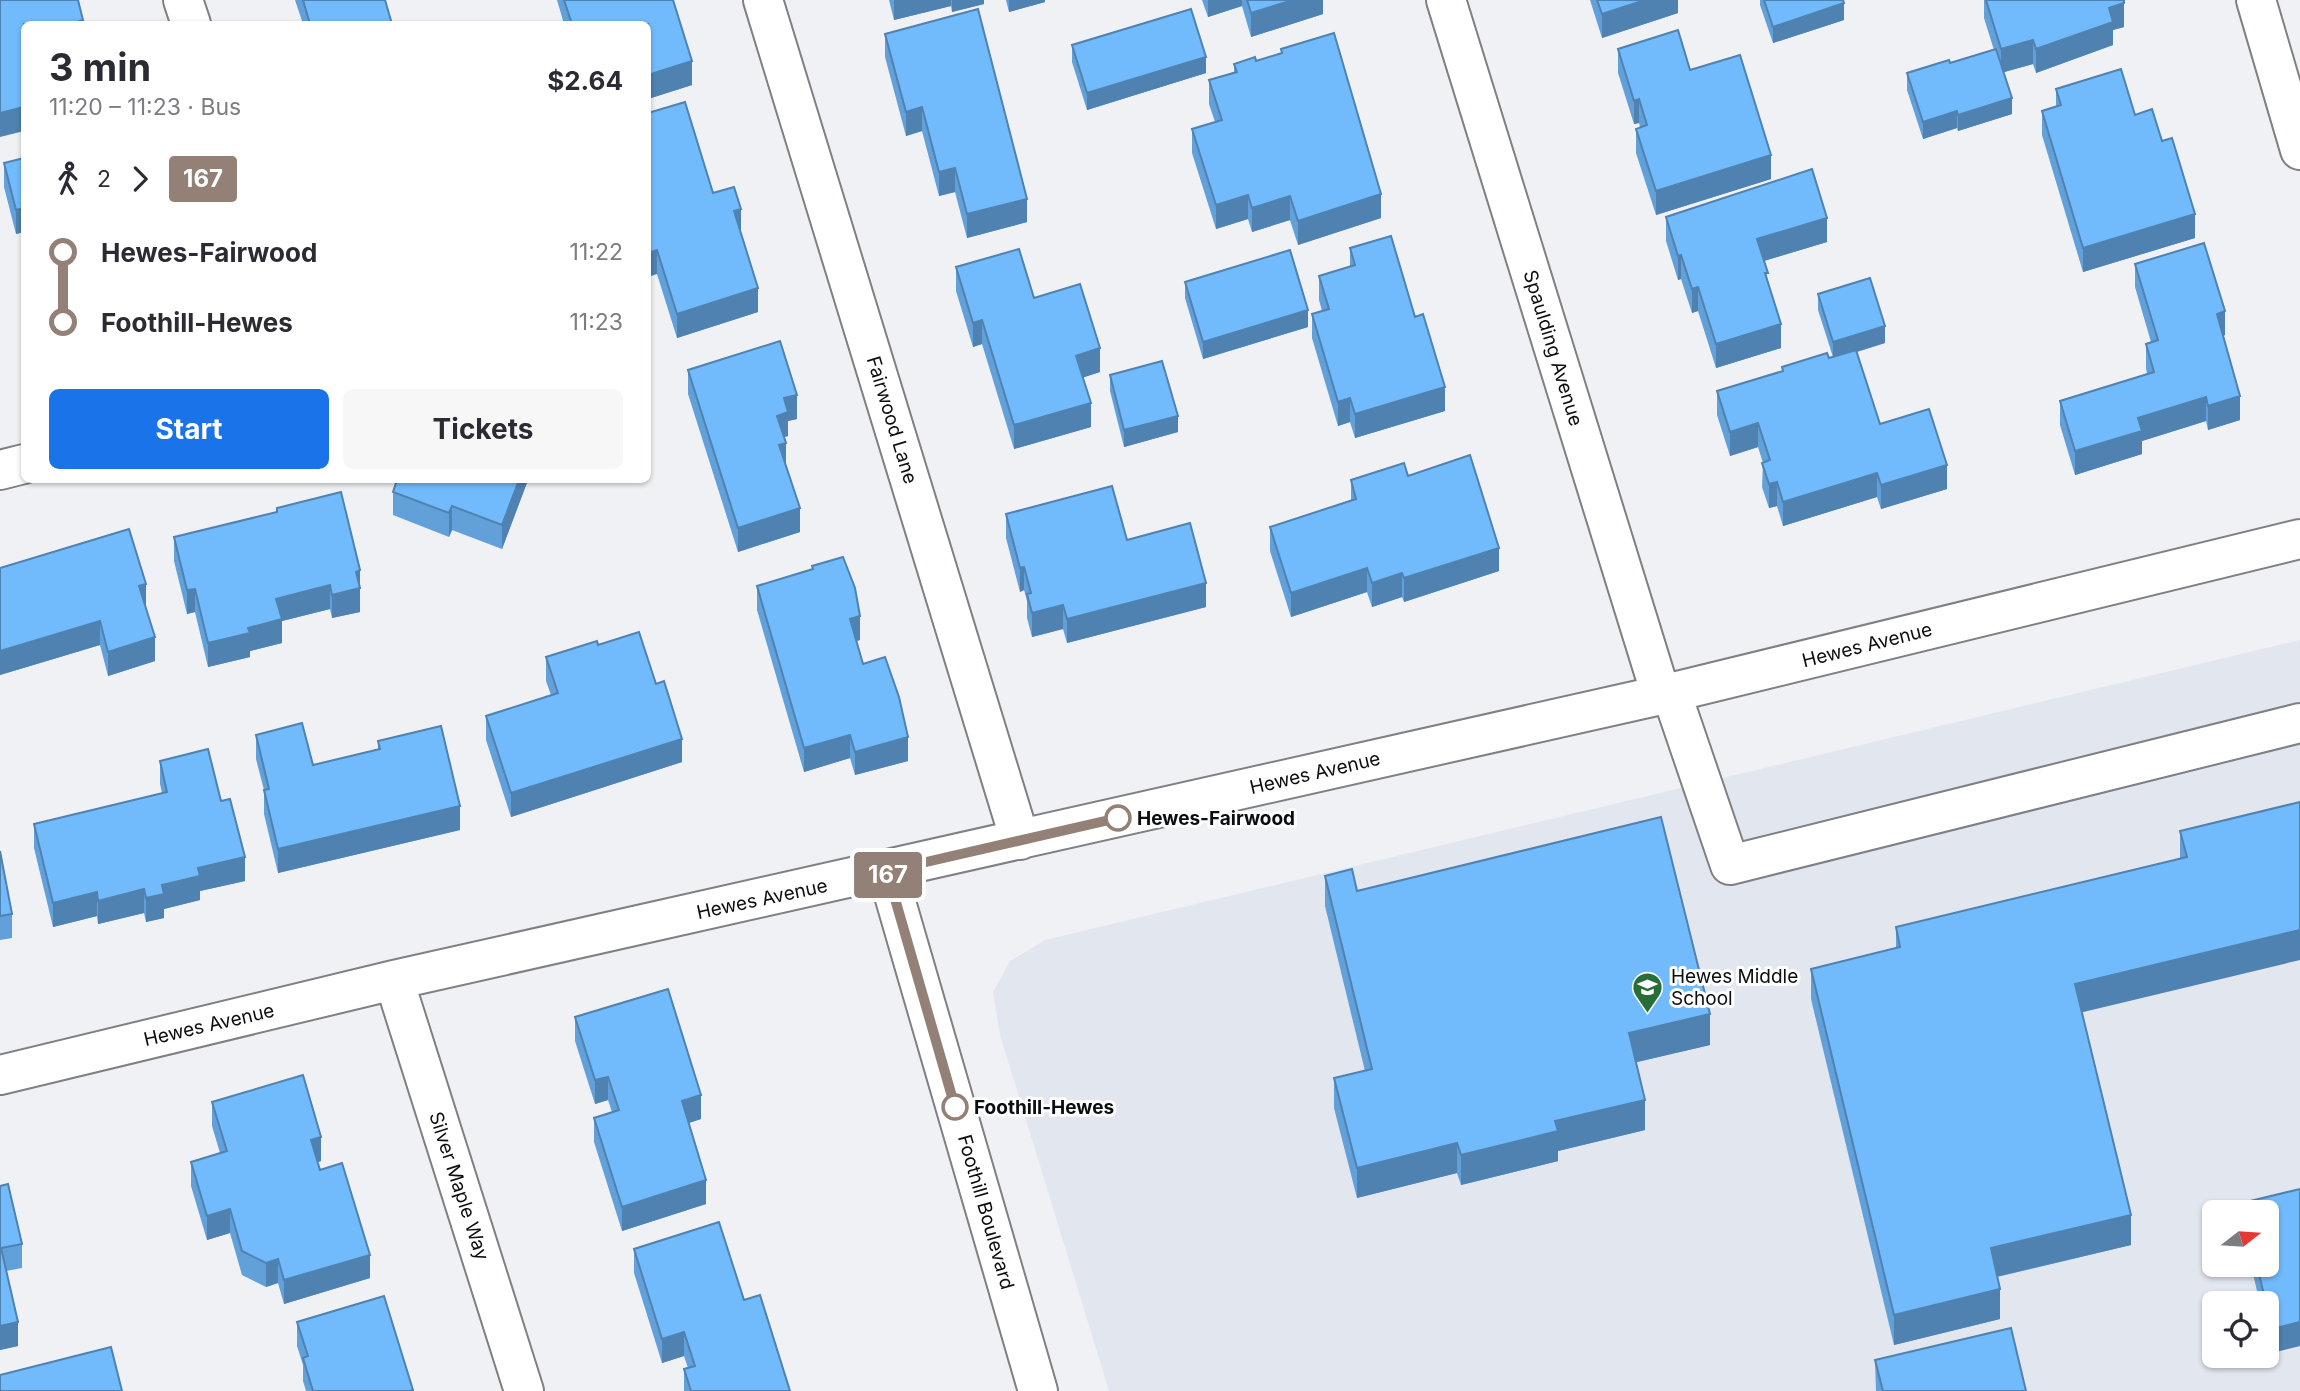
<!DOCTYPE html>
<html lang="en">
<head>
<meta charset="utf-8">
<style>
  body { margin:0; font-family:Inter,sans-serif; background:#f7f7f7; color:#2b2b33; height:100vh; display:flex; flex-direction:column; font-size:26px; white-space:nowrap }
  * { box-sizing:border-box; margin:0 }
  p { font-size:23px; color:#7c7c81 }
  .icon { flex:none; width:38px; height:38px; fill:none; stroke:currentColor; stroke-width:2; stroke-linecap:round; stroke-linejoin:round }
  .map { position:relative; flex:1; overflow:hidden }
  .side { position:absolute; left:21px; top:21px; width:630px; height:462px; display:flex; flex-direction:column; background:#fff; border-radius:10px; box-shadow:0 2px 5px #0004 }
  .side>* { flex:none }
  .badge { padding:0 14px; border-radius:5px; font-size:24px; line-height:46px }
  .needle { width:46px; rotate:73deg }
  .buttons { position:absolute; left:2202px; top:1200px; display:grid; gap:14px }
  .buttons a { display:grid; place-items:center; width:77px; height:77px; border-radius:10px; background:#fff; box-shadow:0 2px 5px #0004; font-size:35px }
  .map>.badge { position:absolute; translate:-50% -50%; box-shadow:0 0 0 4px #fff }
  .legs { display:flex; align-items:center; gap:10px; height:77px; padding:0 28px; font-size:23px }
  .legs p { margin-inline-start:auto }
  .head { display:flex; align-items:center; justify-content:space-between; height:119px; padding:0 28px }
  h1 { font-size:38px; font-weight:700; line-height:52px }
  .cta { display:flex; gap:14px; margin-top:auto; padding:14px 28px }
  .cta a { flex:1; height:80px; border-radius:10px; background:#1a73e8; color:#fff; font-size:28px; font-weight:700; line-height:80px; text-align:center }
  .cta a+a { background:#f7f7f7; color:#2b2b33 }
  ul { padding:0 28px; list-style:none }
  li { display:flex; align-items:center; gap:24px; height:70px; font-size:26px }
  li i { display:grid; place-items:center; width:10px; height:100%; margin:0 9px; background:currentColor }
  li i::after { content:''; width:18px; height:18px; margin:-9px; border:5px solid; border-radius:50%; background:#fff }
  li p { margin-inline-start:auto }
  li:first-child i { background:linear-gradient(#0000 50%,currentColor 0) }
  li:last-child i { background:linear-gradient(currentColor 50%,#0000 0) }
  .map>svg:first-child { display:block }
  .built { fill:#e2e6ef; fill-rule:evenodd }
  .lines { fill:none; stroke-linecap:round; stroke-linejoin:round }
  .minor-casing { stroke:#7f8083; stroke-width:42 }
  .minor { stroke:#fff; stroke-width:38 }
  .wall { fill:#61a0d9 }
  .shaded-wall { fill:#4f82b0 }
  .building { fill:#71bafc; stroke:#4f82b0; stroke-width:2 }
  .line-1-casing { stroke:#fff; stroke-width:16 }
  .line-1 { stroke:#938177; stroke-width:10 }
  .stop-1-dot { fill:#fff; stroke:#938177; stroke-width:3.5 }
  .labels { text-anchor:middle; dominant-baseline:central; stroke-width:6; stroke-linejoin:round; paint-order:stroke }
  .street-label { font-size:19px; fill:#0c0d0e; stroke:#fefeff }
  .stop-label { font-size:19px; font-weight:bold; fill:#0c0d0e; stroke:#fefeff; text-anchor:start }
  .poi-label { font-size:19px; fill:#0c0d0e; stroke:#fefeff; text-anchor:start }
</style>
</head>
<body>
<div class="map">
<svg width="2300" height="1391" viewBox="0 0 2300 1391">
  <rect width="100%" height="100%" fill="#f0f1f4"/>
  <path class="built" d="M2300,640V1391H1109L1000,1035L993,992L1010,961L1045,940ZM2214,1213H2266V1265H2214ZM2214,1304H2266V1356H2214Z"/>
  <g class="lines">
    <defs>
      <path id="minor" d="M183,0L191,24
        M763,0L1020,840
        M1446,0L1661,695
        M2256,0L2300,150
        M0,470L24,464
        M1671,692L1730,865L2300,723
        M887,871L1038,1391
        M394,980L524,1391
        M0,1075L394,980L1661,695L2300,539"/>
    </defs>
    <use href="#minor" class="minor-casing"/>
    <use href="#minor" class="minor"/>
  </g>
  <path class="wall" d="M295,0H385L392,24H303Z
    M557,0H673L692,85L648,99V24H564Z
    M889,0H984V4L952,12L951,6L894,20Z
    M1006,0H1045V2L1009,12Z
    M1202,0H1323V14L1251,37L1242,6L1208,17Z
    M1590,0H1678V13L1602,38Z
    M1760,0H1843L1844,20L1773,43L1760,5Z
    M1984,0H2124V27L2113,30V45L2036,73L2033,64L2004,72L2012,114L1958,131L1957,128L1923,139L1907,90V73L1950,63L1994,50L1984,18Z
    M885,34L1027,222L967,238L955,192L939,196L922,131L906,136L885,57Z
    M1072,45L1206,73L1087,110L1072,62Z
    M1281,49L1381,218L1298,245L1290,220L1252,232L1248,219L1216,229L1192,153V129L1215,122L1209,104V80L1234,72V64L1256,61L1281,53Z
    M1618,49L1690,70L1771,179L1656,215L1636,153V129L1640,127L1639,123L1634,124L1618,73Z
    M2056,89L2135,115L2162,141L2195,238L2083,272L2042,135V111L2056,106Z
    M648,113L713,193L740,233L758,312L677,338L657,274Z
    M24,158V232L16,234L4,187V163Z
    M1666,217L1827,242L1764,261L1781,348L1716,368L1698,311L1692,313L1681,279L1678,280L1666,241Z
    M1350,248L1415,317L1445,411L1355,438L1350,422L1338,426L1312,338V314L1322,311L1319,300V276L1350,267Z
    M2135,264L2225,335L2223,336L2240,420L2208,430L2206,421L2142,441V454L2075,475L2060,425V401L2147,374L2146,368V344L2151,342L2135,287Z
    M956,267L1034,298L1100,372L1083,377L1091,427L1014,449L982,344L973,347L956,291Z
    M1185,282L1308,327L1203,359L1185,298Z
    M1818,294L1885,343L1857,352L1880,424L1947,489L1881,509L1877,497L1783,526L1777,506L1769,508L1762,487L1763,463L1758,447L1730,456L1717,415V391L1782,371V367L1833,357L1818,310Z
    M688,370L797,419L788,421V436L784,437L786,465L800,532L738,552L688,394Z
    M1110,375L1178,432L1124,447L1110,391Z
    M1408,476L1499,571L1404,602L1402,597L1372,607L1367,592L1291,617L1270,551V527L1351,501V480Z
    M528,480L502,549L452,530L449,537L393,515V492Z
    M1006,514L1127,540L1206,607L1067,643L1063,629L1032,637L1027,618V601L1024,590L1020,592L1006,538Z
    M174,537L360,594V612L332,618L330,609L282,621V643L250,651V657L208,667L195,612L187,614L174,561Z
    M812,566L860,640L856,641L863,664L908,761L855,775L850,758L804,772L757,610V586L812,570Z
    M0,568L146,607L155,661L108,676L100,645L0,675Z
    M598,645L656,684L682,762L511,817L486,740V716L551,695L546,681V657Z
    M256,735L313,765L378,750V741L460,830L278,873L264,814V790L256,759Z
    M160,761L221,801L245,881L200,891V900L164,909V918L146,922L144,913L98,924L97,916L53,927L34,848V824L162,793L160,784Z
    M2300,802L2082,1013L2131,1245L1997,1277L2000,1319L1894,1345L1811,999V969L1896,948V927L2180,859V831Z
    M0,851L12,914V938L0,940Z
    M1325,876L1357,891L1710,1045L1636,1062L1645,1130L1558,1151V1161L1461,1185L1457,1173L1357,1198L1334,1108V1078L1365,1071L1325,906Z
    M575,1017L701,1119L689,1123L706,1204L622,1231L594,1142V1118L612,1112L608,1100L595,1104L575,1041Z
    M212,1102L321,1161L318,1162L320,1170L370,1278L284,1304L278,1283L266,1287L242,1275L230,1233L207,1240L191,1186V1162L220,1153L212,1126Z
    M0,1186L22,1244V1268L6,1271L18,1346L0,1350Z
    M2300,1189L2272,1353L2266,1328V1304H2260L2251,1265H2266V1213H2242V1203Z
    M634,1249L790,1391H684V1369L688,1368L684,1356L662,1363L634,1273Z
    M297,1322L413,1391H306L303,1381V1365L297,1346Z
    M1875,1360L2026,1391H1876Z"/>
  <path class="shaded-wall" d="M894,0H951V6L894,20Z
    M952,0H984V4L952,12Z
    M1009,0H1045V2L1009,12Z
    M1208,0H1242V6L1208,17Z
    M1293,0H1323V14L1251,37V13Z
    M1645,0H1678V13L1602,38V14Z
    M1844,3V20L1773,43V27Z
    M2124,3V27L2113,30V45L2036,73V49L2109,8Z
    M83,20V24H77V22Z
    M2033,40V64L2001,73V49Z
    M1206,57V73L1087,110V93Z
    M692,61V85L648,99V75Z
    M2012,98V114L1958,131V115Z
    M1639,99V123L1634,124V101Z
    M24,107V131L0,137V113Z
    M922,107V131L906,136V112Z
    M1957,111V128L1923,139V122Z
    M1771,155V179L1656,215V191Z
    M955,168V192L939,196V172Z
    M1381,194V218L1298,245V221Z
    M1248,195V219L1216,229V205Z
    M1290,196V220L1252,232V208Z
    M1027,199V222L967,238V214Z
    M24,208V232L16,234V210Z
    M741,209V233L734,211Z
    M2195,214V238L2083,272V248Z
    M1827,218V242L1757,263V239Z
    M657,250V274L648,277V253Z
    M1681,255V279L1678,280V256Z
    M1698,287V311L1692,313V289Z
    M758,288V312L677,338V314Z
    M1308,310V327L1203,359V342Z
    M2225,311V335L2217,338V314Z
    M982,320V344L973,347V323Z
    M1781,324V348L1716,368V344Z
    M1885,326V343L1833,359V342Z
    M1100,348V372L1076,380V356Z
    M1445,387V411L1355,438V414Z
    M797,395V419L788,421V436L777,439V416L784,398Z
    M2240,396V420L2208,430V406Z
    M2206,397V421L2142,441V454L2075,475V451L2138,418Z
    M1350,398V422L1338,426V402Z
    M1091,403V427L1014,449V425Z
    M1178,416V432L1124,447V430Z
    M1758,423V447L1730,456V432Z
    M786,443V467L779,445Z
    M1947,465V489L1881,509V485Z
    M1877,473V497L1783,526V502Z
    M519,480H528L502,549V525Z
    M1777,482V506L1769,508V484Z
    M452,506V530L449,537V513Z
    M800,508V532L738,552V528Z
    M1499,548V571L1404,602V578Z
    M1024,567V590L1020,592V568Z
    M1367,568V592L1291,617V593Z
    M360,570V612L332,618V595L356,572Z
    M1402,573V597L1372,607V583Z
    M1206,583V607L1067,643V619Z
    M146,584V608L139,586Z
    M330,585V609L282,621V643L250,651V657L208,667V643L248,628L276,599Z
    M195,589V612L187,614V590Z
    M1063,605V629L1032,637V613Z
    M860,616V640L850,643V619Z
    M100,621V645L0,675V651Z
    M155,637V661L108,676V652Z
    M850,735V758L804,772V748Z
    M908,737V761L855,775V752Z
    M682,739V762L511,817V793Z
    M460,806V830L278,873V849Z
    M245,857V881L200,891V900L164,909V918L146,922V898L162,885L198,868Z
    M144,889V913L98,924V901Z
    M97,892V916L53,927V903Z
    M2300,930V960L2075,1014V984Z
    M1710,1014V1045L1629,1064V1033Z
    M608,1077V1100L595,1104V1080Z
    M701,1095V1119L682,1125V1101Z
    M1645,1100V1130L1558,1151V1161L1461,1185V1155L1555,1121Z
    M321,1137V1161L311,1164V1140Z
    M1457,1143V1173L1357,1198V1168Z
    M706,1180V1204L622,1231V1207Z
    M230,1209V1233L207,1240V1216Z
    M2131,1215V1245L1991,1278V1248Z
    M370,1255V1278L284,1304V1280Z
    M278,1259V1283L266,1287V1263Z
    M2000,1289V1319L1894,1345V1315Z
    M18,1322V1346L0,1350V1326Z
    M2300,1322V1346L2272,1353V1329Z
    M684,1332V1356L662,1363V1339Z"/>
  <path class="building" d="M0,0H78L83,20L77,22V24H24V107L0,113Z
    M303,0H385L392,24H310Z
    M564,0H673L692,61L648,75V24H572Z
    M1247,0H1293L1251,13Z
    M1597,0H1645L1602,14Z
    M1764,0H1843L1844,3L1773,27Z
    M1986,0H2124V3L2109,8L2113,22L2036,49L2033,40L2001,49Z
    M978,9L1027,199L967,214L955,168L939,172L922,107L906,112L885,34Z
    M1191,9L1206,57L1087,93L1072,45Z
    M1678,30L1690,70L1740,55L1771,155L1656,191L1636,129L1647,125L1639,99L1634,101L1618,49Z
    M1334,33L1381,194L1298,221L1290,196L1252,208L1248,195L1216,205L1192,129L1222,120L1209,80L1237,72L1234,64L1255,57L1256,61L1282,53L1281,49Z
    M1996,49L2012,98L1958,115L1957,111L1923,122L1907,73L1949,60L1950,63Z
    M2121,69L2135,115L2152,109L2162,141L2172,138L2195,214L2083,248L2042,111L2061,105L2056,89Z
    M685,102L713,193L734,187L741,209L734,211L758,288L677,314L657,250L648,253V113Z
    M24,158V208L16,210L4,163Z
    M1812,169L1827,218L1757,239L1768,273H1765L1781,324L1716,344L1698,287L1692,289L1681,255L1678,256L1666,217Z
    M1391,236L1415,317L1423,314L1445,387L1355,414L1350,398L1338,402L1312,314L1329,309L1319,276L1355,265L1350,248Z
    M2204,243L2225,311L2217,314L2240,396L2208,406L2206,397L2138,418L2142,431L2075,451L2060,401L2154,372L2146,344L2158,340L2135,264Z
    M1019,249L1034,298L1080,284L1100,348L1076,356L1091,403L1014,425L982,320L973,323L956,267Z
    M1290,250L1308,310L1203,342L1185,282Z
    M1870,278L1885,326L1833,342L1818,294Z
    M780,341L797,395L784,398L788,412L777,416L786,443L779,445L800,508L738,528L688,370Z
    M1856,350L1880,424L1929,409L1947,465L1881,485L1877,473L1783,502L1777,482L1769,484L1762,463L1770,460L1758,423L1730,432L1717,391L1783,371L1782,367L1827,353L1829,358Z
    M1162,361L1178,416L1124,430L1110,375Z
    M1470,455L1499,548L1404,578L1402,573L1372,583L1367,568L1291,593L1270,527L1356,499L1351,480L1404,463L1408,476Z
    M397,480H519L502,525L452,506L449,513L393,492Z
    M1112,486L1127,540L1190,523L1206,583L1067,619L1063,605L1032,613L1027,594L1031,593L1024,567L1020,568L1006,514Z
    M341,492L360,570L356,572L360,588L332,595L330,585L276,599L282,619L248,628L250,633L208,643L195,589L187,590L174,537L277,512V508Z
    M129,529L146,584L139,586L155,637L108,652L100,621L0,651V568Z
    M843,557L855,588L860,616L850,619L863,664L885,657L899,697L908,737L855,752L850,735L804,748L757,586L813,569L812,566Z
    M639,632L656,684L664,681L682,739L511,793L486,716L558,693L546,657L597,641L598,645Z
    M302,723L313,765L380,749L378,741L441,726L460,806L278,849L264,790L269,789L256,735Z
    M208,749L221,801L230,799L245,857L198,868L200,876L162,885L164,894L146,898L144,889L98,901L97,892L53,903L34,824L167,792L160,761Z
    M2300,802V930L2075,984L2131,1215L1991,1248L2000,1289L1894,1315L1811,969L1900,947L1896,927L2187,857L2180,831Z
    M1661,817L1710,1014L1629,1033L1645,1100L1555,1121L1558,1131L1461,1155L1457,1143L1357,1168L1334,1078L1372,1069L1325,876L1352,869L1357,891Z
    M0,851L12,914L0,916Z
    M668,989L701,1095L682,1101L706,1180L622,1207L594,1118L619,1110L608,1077L595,1080L575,1017Z
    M303,1075L321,1137L311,1140L320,1170L342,1163L370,1255L284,1280L278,1259L266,1263L242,1251L230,1209L207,1216L191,1162L227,1151L212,1102Z
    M8,1184L22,1244L1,1248L18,1322L0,1326V1186Z
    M2300,1189V1322L2272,1329L2257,1265H2266V1213H2244L2242,1203Z
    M719,1222L744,1300L760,1295L790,1391H691L684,1369L695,1366L684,1332L662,1339L634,1249Z
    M384,1296L413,1390L409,1391H313L303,1358L308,1356L297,1322Z
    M2011,1328L2026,1391H1883L1875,1360Z
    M111,1347L122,1391H0V1375Z"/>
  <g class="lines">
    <defs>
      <path id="line-1" d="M955,1107L887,871L1118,818"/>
    </defs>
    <use href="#line-1" class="line-1-casing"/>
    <use href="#line-1" class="line-1"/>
  </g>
  <defs>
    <symbol id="school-pin" viewBox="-11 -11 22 30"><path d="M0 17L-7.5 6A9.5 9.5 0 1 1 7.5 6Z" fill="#286e39" stroke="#fefeff"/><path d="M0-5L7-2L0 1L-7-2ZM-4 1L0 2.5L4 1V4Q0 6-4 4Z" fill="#fff"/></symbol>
  </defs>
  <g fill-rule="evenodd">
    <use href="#school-pin" x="1630" y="970" width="35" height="47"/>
  </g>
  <g class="stop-1-dot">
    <circle cx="1118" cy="818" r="12"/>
    <circle cx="955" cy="1107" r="12"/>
  </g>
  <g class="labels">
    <g class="street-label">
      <text transform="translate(1553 348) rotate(73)">Spaulding Avenue</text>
      <text transform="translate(892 420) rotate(73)">Fairwood Lane</text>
      <text transform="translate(1867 645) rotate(-14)">Hewes Avenue</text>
      <text transform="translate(1315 773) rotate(-13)">Hewes Avenue</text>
      <text transform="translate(762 899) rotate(-12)">Hewes Avenue</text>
      <text transform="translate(209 1025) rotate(-13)">Hewes Avenue</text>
      <text transform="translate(459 1186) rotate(72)">Silver Maple Way</text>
      <text transform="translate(986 1212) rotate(74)">Foothill Boulevard</text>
    </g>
    <g class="stop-label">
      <text x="1137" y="818">Hewes-Fairwood</text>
      <text x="974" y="1107">Foothill-Hewes</text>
    </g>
    <g class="poi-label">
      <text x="1671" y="976">Hewes Middle<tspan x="1671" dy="22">School</tspan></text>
    </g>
  </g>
</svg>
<div class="buttons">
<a><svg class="needle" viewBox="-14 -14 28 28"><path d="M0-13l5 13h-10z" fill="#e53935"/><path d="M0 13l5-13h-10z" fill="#7c7c81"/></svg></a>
<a><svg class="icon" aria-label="locate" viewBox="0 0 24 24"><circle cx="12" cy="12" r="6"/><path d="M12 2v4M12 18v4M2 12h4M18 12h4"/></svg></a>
</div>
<b class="badge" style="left:888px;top:875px;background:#938177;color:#fff">167</b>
<section class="side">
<div class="head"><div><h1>3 min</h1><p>11:20 – 11:23 · Bus</p></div><b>$2.64</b></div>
<div class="legs"><svg class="icon" aria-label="walk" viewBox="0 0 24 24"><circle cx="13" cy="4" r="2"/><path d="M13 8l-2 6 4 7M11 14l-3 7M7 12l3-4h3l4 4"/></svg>2<svg class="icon" aria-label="forward" viewBox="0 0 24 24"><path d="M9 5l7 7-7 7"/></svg><b class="badge" style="background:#938177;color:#fff">167</b></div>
<ul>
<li><i style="color:#938177"></i><b>Hewes-Fairwood</b><p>11:22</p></li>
<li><i style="color:#938177"></i><b>Foothill-Hewes</b><p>11:23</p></li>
</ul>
<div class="cta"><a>Start</a><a>Tickets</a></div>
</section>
</div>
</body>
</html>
